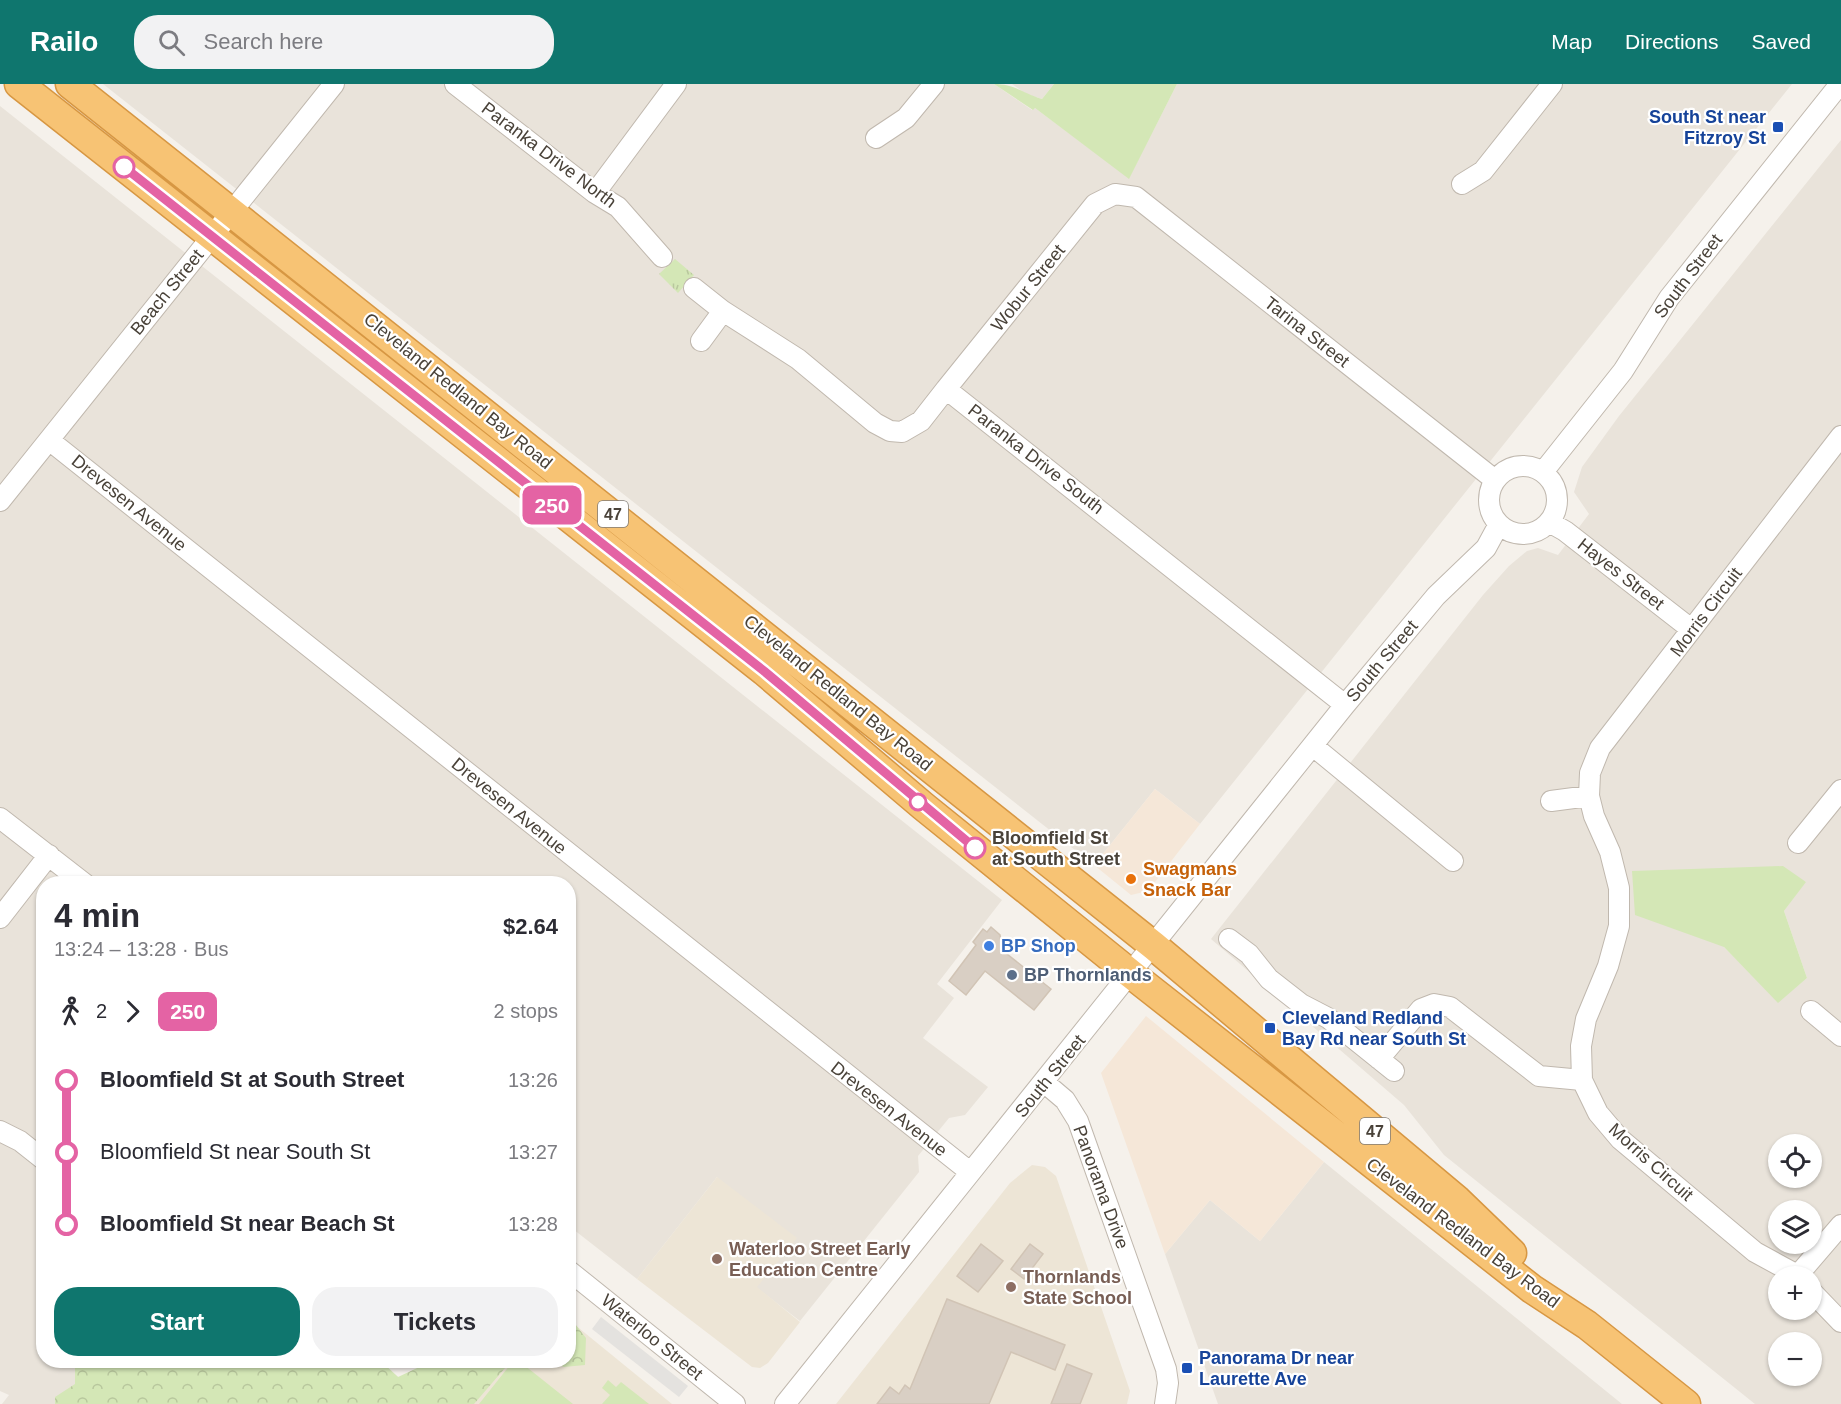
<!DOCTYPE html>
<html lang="en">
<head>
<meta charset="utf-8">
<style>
  body { margin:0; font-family:Helvetica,sans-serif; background:#f2f2f3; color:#2b2b33; height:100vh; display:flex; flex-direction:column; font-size:22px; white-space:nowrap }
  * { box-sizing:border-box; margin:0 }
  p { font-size:20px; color:#7c7c81 }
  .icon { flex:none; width:33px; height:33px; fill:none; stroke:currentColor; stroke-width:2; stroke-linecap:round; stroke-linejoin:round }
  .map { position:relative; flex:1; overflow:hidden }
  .drawer { position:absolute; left:36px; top:792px; width:540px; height:492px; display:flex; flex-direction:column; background:#fff; border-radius:24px; box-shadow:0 2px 4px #0004 }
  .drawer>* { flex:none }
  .badge { padding:0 12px; border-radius:9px; font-size:21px; line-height:39px }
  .tools { position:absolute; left:1768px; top:1050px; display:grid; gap:12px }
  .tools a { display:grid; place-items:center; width:54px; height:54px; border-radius:50%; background:#fff; box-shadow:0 2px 4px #0004; font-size:30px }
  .map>.badge { position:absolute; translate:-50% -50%; box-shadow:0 0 0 3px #fff }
  .legs { display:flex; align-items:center; gap:9px; height:66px; padding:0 18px; font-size:20px }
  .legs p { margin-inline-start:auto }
  .head { display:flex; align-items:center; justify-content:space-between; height:102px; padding:0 18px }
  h1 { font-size:33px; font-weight:700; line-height:45px }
  .button { display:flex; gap:12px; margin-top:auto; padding:12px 18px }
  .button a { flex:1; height:69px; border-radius:24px; background:#0f766e; color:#fff; font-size:24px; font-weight:700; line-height:69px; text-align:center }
  .button a+a { background:#f2f2f3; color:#2b2b33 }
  ul { padding:0 18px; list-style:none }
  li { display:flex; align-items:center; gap:21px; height:72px; font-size:22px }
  li i { display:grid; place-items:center; width:9px; height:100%; margin:0 8px; background:currentColor }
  li i::after { content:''; width:15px; height:15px; margin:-8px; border:4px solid; border-radius:50%; background:#fff }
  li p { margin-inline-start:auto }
  li:first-child i { background:linear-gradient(#0000 50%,currentColor 0) }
  li:last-child i { background:linear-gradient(currentColor 50%,#0000 0) }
  header { display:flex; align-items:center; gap:36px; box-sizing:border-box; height:84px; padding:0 30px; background:#0f766e; color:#fff }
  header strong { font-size:28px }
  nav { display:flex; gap:33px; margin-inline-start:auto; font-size:21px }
  .search { width:420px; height:54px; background:#f2f2f3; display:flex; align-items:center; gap:15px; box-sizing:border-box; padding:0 21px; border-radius:24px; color:#7c7c81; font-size:22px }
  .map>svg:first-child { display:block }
  .residential { fill:#e9e3da; fill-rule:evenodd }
  .commercial { fill:#f5e7d8 }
  .education { fill:#ede5d6 }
  .grass { fill:url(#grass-tufts) }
  .forest { fill:url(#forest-crowns) }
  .park { fill:#d4e7b6 }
  .parking { fill:#e4e2df }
  .building { fill:#d9cfc4; stroke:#d1c4b5; stroke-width:1.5 }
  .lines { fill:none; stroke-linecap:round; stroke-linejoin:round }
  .minor-casing { stroke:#c0b8ae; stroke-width:22 }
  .highway-casing { stroke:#d79743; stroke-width:31 }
  .minor { stroke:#fff; stroke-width:20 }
  .highway { stroke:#f7c374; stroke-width:28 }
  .line-1-casing { stroke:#fff; stroke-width:14 }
  .line-1 { stroke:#e463a4; stroke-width:9 }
  .transit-dot { fill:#1a4fb4; stroke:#fff; stroke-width:2 }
  .stop-1-dot { fill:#fff; stroke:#e463a4; stroke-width:3 }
  .food-dot { fill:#e8710a; stroke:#fff; stroke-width:2 }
  .shop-dot { fill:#3f7fe0; stroke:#fff; stroke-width:2 }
  .service-dot { fill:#5c6f8a; stroke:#fff; stroke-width:2 }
  .education-dot { fill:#8d6e63; stroke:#fff; stroke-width:2 }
  .labels { text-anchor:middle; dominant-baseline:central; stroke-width:4.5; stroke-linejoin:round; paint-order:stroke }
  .shield { fill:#fff; stroke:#807b74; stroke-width:1.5 }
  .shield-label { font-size:16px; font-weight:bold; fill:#494239 }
  .transit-label { font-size:18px; font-weight:bold; fill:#164399; stroke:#fff; text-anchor:start }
  .street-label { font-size:18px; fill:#494239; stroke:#fff }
  .stop-label { font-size:18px; font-weight:bold; fill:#494239; stroke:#fff; text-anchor:start }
  .food-label { font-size:18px; font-weight:bold; fill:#c56008; stroke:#fff; text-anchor:start }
  .shop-label { font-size:18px; font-weight:bold; fill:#366cbe; stroke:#fff; text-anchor:start }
  .service-label { font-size:18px; font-weight:bold; fill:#4e5e75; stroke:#fff; text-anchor:start }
  .education-label { font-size:18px; font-weight:bold; fill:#785e54; stroke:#fff; text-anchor:start }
</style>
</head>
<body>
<header>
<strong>Railo</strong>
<div class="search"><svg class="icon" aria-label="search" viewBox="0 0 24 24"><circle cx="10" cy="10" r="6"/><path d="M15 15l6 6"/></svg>Search here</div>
<nav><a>Map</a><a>Directions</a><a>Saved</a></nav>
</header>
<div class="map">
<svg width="1841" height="1320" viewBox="0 0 1841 1320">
  <defs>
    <pattern id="grass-tufts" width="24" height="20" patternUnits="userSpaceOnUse" patternTransform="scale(1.5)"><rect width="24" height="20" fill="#d4e7b6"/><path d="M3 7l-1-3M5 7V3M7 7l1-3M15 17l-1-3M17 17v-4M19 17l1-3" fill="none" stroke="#b8c79d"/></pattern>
    <pattern id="forest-crowns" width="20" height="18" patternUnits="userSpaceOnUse" patternTransform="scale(1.5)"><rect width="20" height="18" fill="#d4e7b6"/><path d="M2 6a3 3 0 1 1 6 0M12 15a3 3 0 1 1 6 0" fill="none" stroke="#b8c79d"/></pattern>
  </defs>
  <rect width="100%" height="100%" fill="#f5f1eb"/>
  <path class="residential" d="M103,0H994L1032,26L1035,24L1129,94L1177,0H1792L1200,740L1155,705L1094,781Z
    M1012,0H1054L1042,15L1026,10Z
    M0,22L1002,816L937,900L954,914L923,954L988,1003L965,1031L949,1034L918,1072L919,1088L800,1237L757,1204L717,1093L637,1195L569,1142L568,800H44V1276L378,1277L433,1320H2L9,1311L0,1307Z
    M1841,56V1320H1755L1444,1071L1404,1021L1211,855L1483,511L1509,482L1527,467L1538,464L1558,471L1589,430L1574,408L1582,383L1619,332ZM1806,797L1784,827L1807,894L1778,918L1724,863ZM1779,1060H1812V1094H1779ZM1779,1126H1812V1160H1779ZM1779,1192H1812V1226H1779ZM1779,1258H1812V1292H1779Z
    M1324,1078L1622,1320H1218L1165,1170L1210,1116L1260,1157Z"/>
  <path class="commercial" d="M1155,705L1200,740L1148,807L1131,811L1094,781Z
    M1146,932L1324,1078L1260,1157L1210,1116L1165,1170L1101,989Z"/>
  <path class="education" d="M1032,1081L1045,1083L1056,1092L1130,1307L1127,1320H836L1010,1099Z
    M717,1093L797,1154L757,1203L800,1238L768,1279L760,1284L752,1283L637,1195Z
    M569,1236L672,1320H445L479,1277L568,1276Z"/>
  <path class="grass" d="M675,175L694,191L678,209L659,190Z"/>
  <path class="forest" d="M569,1232L586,1254L585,1281L564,1283L550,1277L568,1276Z
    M75,1277H381L398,1293L432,1277H511L474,1320H55V1313L75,1300Z"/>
  <path class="park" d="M994,0C1015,0 1022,9 1042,15L1054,0H1177L1129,95L1035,24L1033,26Z
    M1783,782L1806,798L1784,827L1807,894L1778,919L1724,863L1635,831L1632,787Z
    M514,1276L519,1277L573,1320H479Z
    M608,1296L616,1303L621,1298L649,1320H602L610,1311L602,1304Z"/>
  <path class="parking" d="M601,1233L688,1302L679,1313L592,1245Z"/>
  <path class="building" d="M991,843L1000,851L1002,866L1051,905L1034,926L985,887L966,911L949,897L976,861L973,858L983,845L987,848Z
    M981,1160L1003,1177L978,1208L957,1192Z
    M1030,1160L1043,1170L1024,1195L1011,1185Z
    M947,1215L1065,1261L1055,1286L1011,1268L989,1320H877L890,1303L899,1310L905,1301L910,1305Z
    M1067,1280L1092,1290L1080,1320H1051Z"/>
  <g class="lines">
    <defs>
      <path id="minor" d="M455,0L595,109L618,123L662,173
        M876,54L906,34L934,0
        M1462,100L1483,87L1552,0
        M595,109L676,0
        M694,204L723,227L798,275L875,339L890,347L902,348L921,337L946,305L1345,621
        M701,257L723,227
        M946,305L1095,120L1115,110L1136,113L1495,396
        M49,356L970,1088
        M1489 416a34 34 0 1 1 68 0a34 34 0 1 1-68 0Z
        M1543,388L1623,287L1669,214L1840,0
        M0,417L334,0
        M1549,438L1565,447L1691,545
        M1313,662L1453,777
        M1551,717L1589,712
        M0,734L85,800
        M1798,759L1841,706
        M0,834L49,771
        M1229,855L1249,870L1269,895L1301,920L1328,934L1394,987
        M1811,927L1841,952
        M1379,975L1421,925L1434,920L1450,923L1539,992L1582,996
        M1045,999L1065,1016L1078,1037L1166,1285L1168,1299L1165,1320
        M0,1047L20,1057L44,1076
        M568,1186L735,1320
        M1798,1191L1841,1141
        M1799,1192L1755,1168L1620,1055L1598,1029L1582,996L1581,962L1586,935L1608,882L1619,842V804L1610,768L1594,732L1589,712L1590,689L1600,664L1841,352
        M1812,1208L1841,1238
        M785,1320L1345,621L1436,512L1486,464L1499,440"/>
      <path id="highway" d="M19,0L764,587L923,722L1131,890L1532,1205L1587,1241L1686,1320
        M70,0L1154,862L1457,1116L1512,1169"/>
    </defs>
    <use href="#minor" class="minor-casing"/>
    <use href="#highway" class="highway-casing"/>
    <use href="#minor" class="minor"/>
    <use href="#highway" class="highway"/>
  </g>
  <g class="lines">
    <defs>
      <path id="line-1" d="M124,83L764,587L975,764"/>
    </defs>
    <use href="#line-1" class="line-1-casing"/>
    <use href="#line-1" class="line-1"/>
  </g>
  <g class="transit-dot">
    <rect x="1772" y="37" width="12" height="12" rx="3"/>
    <rect x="1264" y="938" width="12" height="12" rx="3"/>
    <rect x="1181" y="1278" width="12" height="12" rx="3"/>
  </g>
  <g class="stop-1-dot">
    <circle cx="124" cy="83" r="10"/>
    <circle cx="918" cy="718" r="8"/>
    <circle cx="975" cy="764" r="10"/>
  </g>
  <circle class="food-dot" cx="1131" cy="795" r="6"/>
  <circle class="shop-dot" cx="989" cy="862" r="6"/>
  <circle class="service-dot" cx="1012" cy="891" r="6"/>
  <g class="education-dot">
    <circle cx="717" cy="1175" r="6"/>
    <circle cx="1011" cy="1203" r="6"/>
  </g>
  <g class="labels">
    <g class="shield">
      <rect x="598" y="417" width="30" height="26" rx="4.5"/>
      <rect x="1360" y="1034" width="30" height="26" rx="4.5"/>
    </g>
    <g class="shield-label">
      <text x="613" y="430">47</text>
      <text x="1375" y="1047">47</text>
    </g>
    <g class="transit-label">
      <text x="1766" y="33" text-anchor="end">South St near<tspan x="1766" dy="21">Fitzroy St</tspan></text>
      <text x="1282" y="934">Cleveland Redland<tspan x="1282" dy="21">Bay Rd near South St</tspan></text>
      <text x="1199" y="1274">Panorama Dr near<tspan x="1199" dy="21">Laurette Ave</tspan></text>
    </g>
    <g class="street-label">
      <text transform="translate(549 71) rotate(37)">Paranka Drive North</text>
      <text transform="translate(1688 192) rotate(-53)">South Street</text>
      <text transform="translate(1028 204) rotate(-51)">Wobur Street</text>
      <text transform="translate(167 208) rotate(-51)">Beach Street</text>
      <text transform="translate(1307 248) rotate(38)">Tarina Street</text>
      <text transform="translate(458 307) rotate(39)">Cleveland Redland Bay Road</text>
      <text transform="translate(1036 375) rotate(38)">Paranka Drive South</text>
      <text transform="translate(129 419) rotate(39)">Drevesen Avenue</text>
      <text transform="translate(1621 490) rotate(38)">Hayes Street</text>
      <text transform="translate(1706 528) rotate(-53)">Morris Circuit</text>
      <text transform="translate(1382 577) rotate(-50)">South Street</text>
      <text transform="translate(838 609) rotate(39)">Cleveland Redland Bay Road</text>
      <text transform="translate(509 722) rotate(39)">Drevesen Avenue</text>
      <text transform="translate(1050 992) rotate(-51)">South Street</text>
      <text transform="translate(889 1025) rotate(38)">Drevesen Avenue</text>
      <text transform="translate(1651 1078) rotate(42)">Morris Circuit</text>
      <text transform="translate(1101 1103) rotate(70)">Panorama Drive</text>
      <text transform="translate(1463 1149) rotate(37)">Cleveland Redland Bay Road</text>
      <text transform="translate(652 1253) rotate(39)">Waterloo Street</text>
    </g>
    <g class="stop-label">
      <text x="992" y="754">Bloomfield St<tspan x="992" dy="21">at South Street</tspan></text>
    </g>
    <g class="food-label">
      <text x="1143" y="785">Swagmans<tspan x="1143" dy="21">Snack Bar</tspan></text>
    </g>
    <g class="shop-label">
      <text x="1001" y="862">BP Shop</text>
    </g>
    <g class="service-label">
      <text x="1024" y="891">BP Thornlands</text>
    </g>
    <g class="education-label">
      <text x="729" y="1165">Waterloo Street Early<tspan x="729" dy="21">Education Centre</tspan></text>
      <text x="1023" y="1193">Thornlands<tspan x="1023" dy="21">State School</tspan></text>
    </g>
  </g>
</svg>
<div class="tools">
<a><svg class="icon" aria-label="locate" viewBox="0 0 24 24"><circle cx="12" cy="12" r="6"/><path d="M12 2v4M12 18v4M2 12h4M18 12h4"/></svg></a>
<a><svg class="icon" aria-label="layers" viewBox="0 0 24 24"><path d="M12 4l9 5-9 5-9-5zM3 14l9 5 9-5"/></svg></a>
<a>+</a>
<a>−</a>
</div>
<b class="badge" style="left:552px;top:421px;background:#e463a4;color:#fff">250</b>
<section class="drawer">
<div class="head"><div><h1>4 min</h1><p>13:24 – 13:28 · Bus</p></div><b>$2.64</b></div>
<div class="legs"><svg class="icon" aria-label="walk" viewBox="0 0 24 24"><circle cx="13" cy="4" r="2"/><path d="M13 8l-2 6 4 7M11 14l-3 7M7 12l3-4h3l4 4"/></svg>2<svg class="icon" aria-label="forward" viewBox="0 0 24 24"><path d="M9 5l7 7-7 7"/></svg><b class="badge" style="background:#e463a4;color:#fff">250</b><p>2 stops</p></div>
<ul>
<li><i style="color:#e463a4"></i><b>Bloomfield St at South Street</b><p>13:26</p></li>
<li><i style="color:#e463a4"></i><span>Bloomfield St near South St</span><p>13:27</p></li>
<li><i style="color:#e463a4"></i><b>Bloomfield St near Beach St</b><p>13:28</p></li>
</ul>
<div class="button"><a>Start</a><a>Tickets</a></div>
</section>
</div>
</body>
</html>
